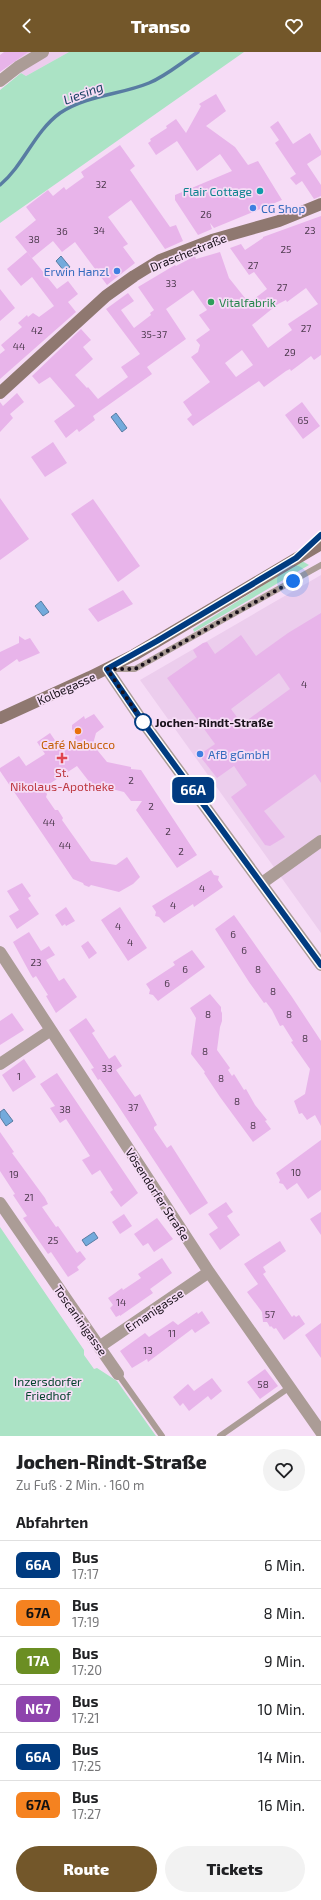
<!DOCTYPE html>
<html lang="de">
<head>
<meta charset="utf-8">
<style>
  body { margin:0; font-family:"Exo 2",sans-serif; background:#f2f2f2; color:#202124; height:100vh; display:flex; flex-direction:column; font-size:15px; white-space:nowrap }
  * { box-sizing:border-box; margin:0 }
  p { font-size:13px; color:#757577 }
  .icon { flex:none; width:22px; height:22px; fill:none; stroke:currentColor; stroke-width:2; stroke-linecap:round; stroke-linejoin:round }
  .map { position:relative; height:1384px; overflow:hidden }
  .panel { display:flex; flex-direction:column; background:#fff; flex:1 }
  .panel>* { flex:none }
  .badge { padding:0 8px; border-radius:6px; font-size:14px; line-height:26px }
  .you { position:absolute; width:20px; height:20px; margin:-10px; border:3px solid #fff; border-radius:50%; background:#1a73e8; box-shadow:0 0 0 6px #1a73e833 }
  .map>.badge { position:absolute; translate:-50% -50%; box-shadow:0 0 0 2px #fff }
  h2 { padding:0 16px; font-size:15px; line-height:36px }
  .round { display:grid; place-items:center; flex:none; width:42px; height:42px; border-radius:21px; background:#f2f2f2 }
  .headline { display:flex; align-items:center; justify-content:space-between; height:68px; padding:0 16px }
  h1 { font-size:19px; font-weight:800; line-height:30px }
  .action { display:flex; gap:8px; margin-top:auto; padding:8px 16px }
  .action a { flex:1; height:46px; border-radius:24px; background:#73572a; color:#fff; font-size:16px; font-weight:800; line-height:46px; text-align:center }
  .action a+a { background:#f2f2f2; color:#202124 }
  ul { padding:0; list-style:none }
  li { display:flex; align-items:center; gap:12px; height:48px; padding:0 16px; border-top:1px solid #e0e0e0 }
  li div { flex:1 }
  li b { display:block; font-size:15px }
  li em { font-style:normal }
  li .badge { min-width:44px; font-weight:700; text-align:center }
  header { display:flex; justify-content:space-between; align-items:center; height:52px; padding:0 16px; background:#73572a; color:#fff; font-size:18px; font-weight:800 }
  .map>svg:first-child { display:block }
  .built { fill:#eccded }
  .green { fill:#abe3c5 }
  .water { fill:#73aadc; stroke:#587ca2 }
  .lines { fill:none; stroke-linecap:round; stroke-linejoin:round }
  .stream { stroke:#587ca2; stroke-width:3.5 }
  .building { fill:#e8b4ea; fill-rule:evenodd }
  .lane { stroke:#ab9c96; stroke-width:6 }
  .street { stroke:#ab9c96; stroke-width:12 }
  .secondary { stroke:#8f7870; stroke-width:12 }
  .line-casing { stroke:#fff; stroke-width:9 }
  .line { stroke:#003b80; stroke-width:6 }
  .walk { stroke:#19111a; stroke-width:4; stroke-dasharray:0 7.2 }
  .culture-dot { fill:#0f9aa8; stroke:#f6dcf6; stroke-width:1.5 }
  .shop-dot { fill:#3f7fe0; stroke:#f6dcf6; stroke-width:1.5 }
  .leisure-dot { fill:#2e9e5b; stroke:#f6dcf6; stroke-width:1.5 }
  .stop-dot { fill:#fff; stroke:#003b80; stroke-width:2 }
  .food-dot { fill:#e8710a; stroke:#f6dcf6; stroke-width:1.5 }
  .health-dot { fill:#e0444e; stroke:#f6dcf6; stroke-width:1.5 }
  .labels { text-anchor:middle; dominant-baseline:central; stroke-width:3.5; stroke-linejoin:round; paint-order:stroke }
  .number-label { font-size:10px; fill:#4d3a4e }
  .culture-label { font-size:12px; fill:#0d838f; stroke:#f6dcf6; text-anchor:end }
  .shop-label { font-size:12px; fill:#366cbe; stroke:#f6dcf6; text-anchor:start }
  .street-label { font-size:12px; fill:#19111a; stroke:#f6dcf6 }
  .leisure-label { font-size:12px; fill:#27864d; stroke:#f6dcf6; text-anchor:start }
  .stop-label { font-size:12px; font-weight:bold; fill:#19111a; stroke:#f6dcf6; text-anchor:start }
  .food-label { font-size:12px; fill:#c56008; stroke:#f6dcf6 }
  .health-label { font-size:12px; fill:#be3a42; stroke:#f6dcf6 }
  .park-label { font-size:12px; fill:#04442c; stroke:#f6dcf6 }
  .water-label { font-size:13px; font-style:italic; fill:#174061; stroke:#f6dcf6 }
</style>
</head>
<body>
<header><svg class="icon" aria-label="back" viewBox="0 0 24 24"><path d="M15 5l-7 7 7 7"/></svg>Transo<svg class="icon" aria-label="heart" viewBox="0 0 24 24"><path d="M12 20l-8-8c-3-5 5-10 8-4 3-6 11-1 8 4z"/></svg></header>
<div class="map">
<svg width="321" height="1384" viewBox="0 0 321 1384">
  <rect width="100%" height="100%" fill="#f6dcf6"/>
  <path class="built" d="M9,0H69L26,24L21,21Z
    M321,523V881L140,628Z"/>
  <path class="green" d="M69,0H244L0,171V38L21,21L26,24Z
    M302,509L309,513L194,580L193,577Z
    M0,1175L84,1298V1303L94,1317L97,1316L117,1329L156,1384H0Z"/>
  <path class="water" d="M61,204L70,215L64,219L56,209Z
    M116,361L127,376L122,380L111,365Z
    M41,549L49,560L43,564L35,554Z
    M4,1057L13,1069L6,1074L0,1065V1060Z
    M94,1180L98,1186L86,1194L82,1188Z"/>
  <g class="lines">
    <path class="stream" d="M0,133C24,113 34,80 60,61C87,43 120,43 149,31C166,24 182,10 198,0"/>
  </g>
  <path class="building" d="M4,0H28L0,20V3Z
    M216,42L226,59L206,74L235,95L248,113L258,109L282,148L214,176L210,171L212,177L198,183L175,148V143L232,119L220,102L197,119L177,89L156,103L148,91L151,89L150,87L167,76L166,74L176,67L186,81L201,54L199,52Z
    M278,69L293,92L310,81L321,99V103L307,112L321,133V144L314,147L302,129L296,133L290,126L296,122L275,91L279,88L270,75Z
    M120,93L135,114L130,118L170,175L176,173L183,189L165,197L131,148L108,165L128,192L123,195L135,211L107,233L75,190L62,200L53,189L32,206L15,185L36,168L26,155L48,138L53,144L64,135L66,138L84,125L81,120Z
    M321,164V303L314,308L311,304L291,319L290,317L286,319L264,335L259,329L193,374L187,367L192,363L183,350L210,330L191,305L198,300L200,293L196,288L210,278L199,263L207,258L193,238L166,257L186,287L147,315L152,322L93,364L95,368L79,380L77,377L66,386L54,369L75,354L50,325L39,332L32,324L81,277L91,288L83,295L93,307L75,323L87,336L88,335L98,347L128,325L121,315L140,302L106,257L128,241L134,249L121,258L134,276L151,263L150,261L154,258L138,235L175,213L176,214L195,204L196,207L220,200L229,226L249,251L267,237L254,220L249,223L230,196L241,192L245,198L263,186V185ZM306,236L318,252L288,272L292,278L268,296L252,273L278,252L286,248L287,250ZM242,298L253,313L236,325L225,311Z
    M27,200L57,237L68,229L78,242L68,250L76,260L0,327V302L5,298L1,293L22,275L18,271L27,263L28,265L33,261L39,265L54,254L32,225L21,234L7,217Z
    M0,237L15,256L0,269Z
    M17,341L24,350L10,362L13,366L0,380V350L3,354Z
    M302,350L320,374L303,387L285,363Z
    M53,390L67,411L45,425L31,405Z
    M0,446L29,487L0,508Z
    M93,447L140,514L118,530L71,462Z
    M123,538L133,552L98,570L88,557Z
    M321,561V731L315,722L264,759L285,785L270,794L265,793L231,745L247,733L234,714L217,726L199,703L215,692L167,626L197,605L193,598L203,591L207,590L215,602L241,583L256,604L288,581ZM279,621L290,637L242,672L231,657Z
    M19,584L25,588L30,586L40,601L19,610L17,607L0,619V600L19,591Z
    M94,662L104,675L96,681L93,692L98,699L107,710L131,715V717L141,718L197,803L177,816L136,758L142,749H131L124,740L91,732L77,714L43,736L47,742L46,745L55,758H58L63,766L62,768L91,809L116,813L127,805L140,825L133,832L119,840L91,833L89,835L84,833L83,831L73,827L0,719V716L19,704L26,714L45,702L37,690L50,681L63,700L73,693L76,683L72,677V673L84,664L85,667Z
    M211,818L214,823L219,824L218,828L223,835L194,855L193,852L164,871L159,865L155,864L156,860L152,854Z
    M22,831L31,844L28,846L39,862L17,877L9,864L19,858L7,839Z
    M66,855L75,869L66,874L65,872L62,874L55,863Z
    M120,855L147,896L128,909L101,868Z
    M234,863L292,945L321,989V1074L315,1063L307,1068L302,1061L299,1062L294,1049L305,1042L310,1017L291,990L293,989L283,973L280,974L272,958L266,950L264,951L249,930L215,877Z
    M29,880L41,899L49,894L55,903L46,908L59,929L64,926L77,945L56,961L46,944L48,943L36,924L33,926L31,923L13,890Z
    M88,889L97,901L89,907L81,894Z
    M192,898L205,915L158,949L153,943L149,942L150,938L146,932L175,913L173,910Z
    M210,942L221,955V959L222,961V969L220,975L217,998L230,1016L228,1018L232,1024L234,1022L244,1038L246,1037L255,1053L267,1068L265,1069L271,1077L253,1090L220,1045L204,1021L205,1020L191,1002L196,966L190,956Z
    M12,961L24,978L0,993V969Z
    M86,966L95,979L92,981L109,1007L115,1003L122,1014L116,1018L135,1045L140,1042L157,1073L154,1075V1077L167,1096L171,1093L208,1151L190,1163L115,1049L100,1027L98,1028L91,1017L94,1016L69,978Z
    M24,1007L36,1025L13,1040L2,1023Z
    M57,1021L138,1141L121,1155L110,1140L113,1138L100,1118L92,1123L82,1108L90,1104L66,1067L60,1071L50,1056L55,1054L40,1032Z
    M0,1080L14,1100L12,1101L45,1146L48,1152L42,1155L56,1175L58,1174L77,1201L80,1199L86,1207L77,1215L79,1218L68,1225L51,1200L48,1202L23,1166L27,1164L13,1143L15,1142L0,1119Z
    M321,1088V1138L308,1147L297,1131L287,1138L283,1132L279,1131L280,1128L276,1121Z
    M226,1150L233,1160L227,1164L240,1183L220,1198L209,1182L218,1176L208,1162Z
    M321,1160V1183L310,1167Z
    M124,1162L132,1174L120,1182L112,1170Z
    M157,1166L173,1187L154,1200L148,1191L143,1194L134,1182Z
    M280,1189L286,1199L263,1215L266,1220L263,1222L292,1265L294,1263L296,1265L299,1263L305,1272L284,1288L276,1276L274,1277L271,1274L270,1275L267,1270H263L262,1260L247,1240L258,1232L244,1212Z
    M162,1206L172,1221L150,1237L153,1241L120,1264V1263L116,1265L110,1256L113,1253L108,1246L122,1236L123,1238L141,1226L138,1222Z
    M202,1259L210,1271L195,1281L192,1277L148,1310L147,1307L132,1316L120,1299L145,1281L149,1285L173,1269L178,1273L197,1260L198,1262Z
    M321,1271V1306L305,1283Z
    M265,1317L278,1334L260,1347L247,1330Z
    M212,1326L222,1339L211,1348L208,1344L189,1359L183,1351L180,1354L173,1345L188,1332L194,1339Z"/>
  <g class="lines">
    <path class="lane" d="M112,617H135L321,513
      M118,1322L162,1384
      M220,1384L290,1335"/>
    <path class="street" d="M0,29L18,15L43,0
      M107,617L143,670L321,913
      M262,831L321,789
      M0,900L209,1220L321,1380
      M0,1012L51,978
      M0,1151L118,1322
      M99,1295L209,1220"/>
    <path class="secondary" d="M0,341L106,244L134,224L160,208L212,188L279,169L321,152
      M0,666L90,625L134,603L321,492"/>
  </g>
  <g class="lines">
    <defs>
      <path id="line" d="M321,483L296,506L157,589L107,617L143,670L321,913"/>
    </defs>
    <use href="#line" class="line-casing"/>
    <use href="#line" class="line"/>
    <path class="walk" d="M143,670L107,617H135L293,529"/>
  </g>
  <circle class="culture-dot" cx="260" cy="139" r="4"/>
  <g class="shop-dot">
    <circle cx="253" cy="156" r="4"/>
    <circle cx="117" cy="219" r="4"/>
    <circle cx="200" cy="702" r="4"/>
  </g>
  <circle class="leisure-dot" cx="211" cy="250" r="4"/>
  <circle class="stop-dot" cx="143" cy="670" r="8"/>
  <circle class="food-dot" cx="78" cy="679" r="4"/>
  <path class="health-dot" d="M60 700h4v4h4v4h-4v4h-4v-4h-4v-4h4z"/>
  <g class="labels">
    <g class="number-label">
      <text x="101" y="132">32</text>
      <text x="206" y="162">26</text>
      <text x="99" y="178">34</text>
      <text x="310" y="178">23</text>
      <text x="62" y="179">36</text>
      <text x="34" y="187">38</text>
      <text x="286" y="197">25</text>
      <text x="253" y="213">27</text>
      <text x="171" y="231">33</text>
      <text x="282" y="235">27</text>
      <text x="306" y="276">27</text>
      <text x="37" y="278">42</text>
      <text x="154" y="282">35-37</text>
      <text x="19" y="294">44</text>
      <text x="290" y="300">29</text>
      <text x="303" y="368">65</text>
      <text x="304" y="632">4</text>
      <text x="131" y="728">2</text>
      <text x="151" y="754">2</text>
      <text x="49" y="770">44</text>
      <text x="168" y="779">2</text>
      <text x="65" y="793">44</text>
      <text x="181" y="799">2</text>
      <text x="202" y="836">4</text>
      <text x="173" y="853">4</text>
      <text x="118" y="874">4</text>
      <text x="233" y="882">6</text>
      <text x="130" y="890">4</text>
      <text x="244" y="898">6</text>
      <text x="36" y="910">23</text>
      <text x="185" y="917">6</text>
      <text x="258" y="917">8</text>
      <text x="167" y="931">6</text>
      <text x="273" y="939">8</text>
      <text x="208" y="962">8</text>
      <text x="289" y="962">8</text>
      <text x="305" y="986">8</text>
      <text x="205" y="999">8</text>
      <text x="107" y="1016">33</text>
      <text x="19" y="1024">1</text>
      <text x="221" y="1026">8</text>
      <text x="237" y="1049">8</text>
      <text x="133" y="1055">37</text>
      <text x="65" y="1057">38</text>
      <text x="253" y="1073">8</text>
      <text x="296" y="1120">10</text>
      <text x="14" y="1122">19</text>
      <text x="29" y="1145">21</text>
      <text x="53" y="1188">25</text>
      <text x="121" y="1250">14</text>
      <text x="270" y="1262">57</text>
      <text x="172" y="1281">11</text>
      <text x="148" y="1298">13</text>
      <text x="263" y="1332">58</text>
    </g>
    <g class="culture-label">
      <text x="252" y="139">Flair Cottage</text>
    </g>
    <g class="shop-label">
      <text x="261" y="156">CG Shop</text>
      <text x="109" y="219" text-anchor="end">Erwin Hanzl</text>
      <text x="208" y="702">AfB gGmbH</text>
    </g>
    <g class="street-label">
      <text transform="translate(188 200) rotate(-22)">Draschestraße</text>
      <text transform="translate(66 636) rotate(-24)">Kolbegasse</text>
      <text transform="translate(158 1142) rotate(57)">Vösendorfer Straße</text>
      <text transform="translate(154 1258) rotate(-34)">Ernanigasse</text>
      <text transform="translate(81 1268) rotate(55)">Toscaninigasse</text>
    </g>
    <g class="leisure-label">
      <text x="219" y="250">Vitalfabrik</text>
    </g>
    <g class="stop-label">
      <text x="155" y="670">Jochen-Rindt-Straße</text>
    </g>
    <g class="food-label">
      <text x="78" y="692">Café Nabucco</text>
    </g>
    <g class="health-label">
      <text x="62" y="720">St.<tspan x="62" dy="14">Nikolaus-Apotheke</tspan></text>
    </g>
    <g class="park-label">
      <text x="48" y="1329">Inzersdorfer<tspan x="48" dy="14">Friedhof</tspan></text>
    </g>
    <g class="water-label">
      <text transform="translate(83 41) rotate(-21)">Liesing</text>
    </g>
  </g>
</svg>
<div class="you" style="left:293px;top:529px"></div>
<b class="badge" style="left:193px;top:738px;background:#003b80;color:#fff">66A</b>
</div>
<section class="panel">
<div class="headline"><div><h1>Jochen-Rindt-Straße</h1><p>Zu Fuß · 2 Min. · 160 m</p></div><a class="round"><svg class="icon" aria-label="heart" viewBox="0 0 24 24"><path d="M12 20l-8-8c-3-5 5-10 8-4 3-6 11-1 8 4z"/></svg></a></div>
<h2>Abfahrten</h2>
<ul>
<li><span class="badge" style="background:#003b80;color:#fff">66A</span><div><b>Bus</b><p>17:17</p></div><em>6 Min.</em></li>
<li><span class="badge" style="background:#f58220;color:#111">67A</span><div><b>Bus</b><p>17:19</p></div><em>8 Min.</em></li>
<li><span class="badge" style="background:#6b8e23;color:#fff">17A</span><div><b>Bus</b><p>17:20</p></div><em>9 Min.</em></li>
<li><span class="badge" style="background:#8e44ad;color:#fff">N67</span><div><b>Bus</b><p>17:21</p></div><em>10 Min.</em></li>
<li><span class="badge" style="background:#003b80;color:#fff">66A</span><div><b>Bus</b><p>17:25</p></div><em>14 Min.</em></li>
<li><span class="badge" style="background:#f58220;color:#111">67A</span><div><b>Bus</b><p>17:27</p></div><em>16 Min.</em></li>
</ul>
<div class="action"><a>Route</a><a>Tickets</a></div>
</section>
</body>
</html>
